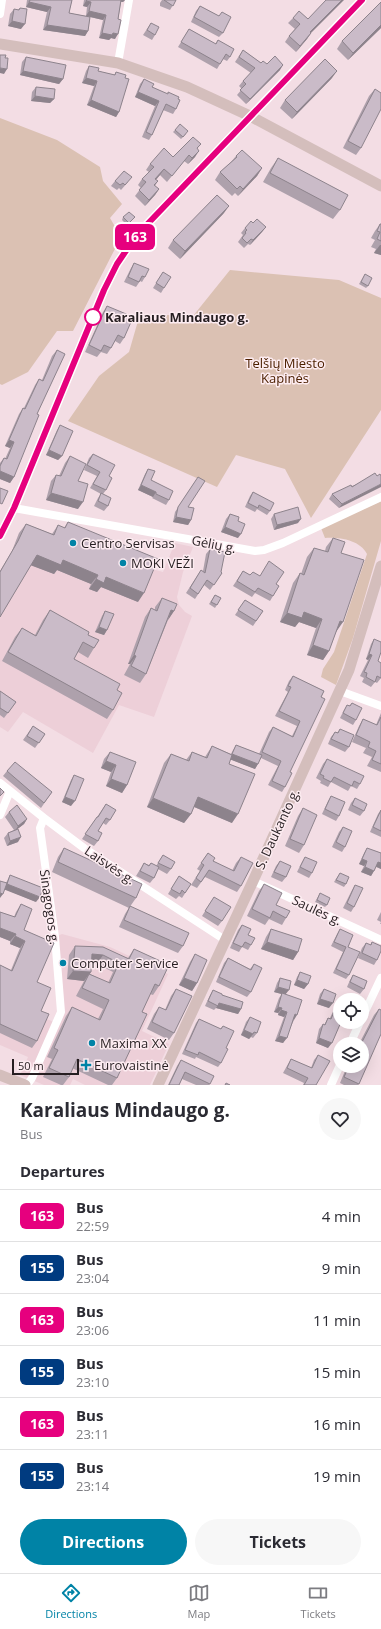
<!DOCTYPE html>
<html lang="en">
<head>
<meta charset="utf-8">
<style>
  body { margin:0; font-family:"Open Sans",sans-serif; background:#f7f7f7; color:#2b2b33; height:100vh; display:flex; flex-direction:column; font-size:15px; white-space:nowrap }
  * { box-sizing:border-box; margin:0 }
  p { font-size:13px; color:#7c7c81 }
  .icon { flex:none; width:22px; height:22px; fill:none; stroke:currentColor; stroke-width:2; stroke-linecap:round; stroke-linejoin:round }
  .map { position:relative; height:1085px; overflow:hidden }
  .side { display:flex; flex-direction:column; background:#fff; flex:1 }
  .side>* { flex:none }
  .badge { padding:0 8px; border-radius:6px; font-size:14px; line-height:26px }
  .buttons { position:absolute; left:333px; top:993px; display:grid; gap:8px }
  .buttons a { display:grid; place-items:center; width:36px; height:36px; border-radius:50%; background:#fff; box-shadow:0 4px 16px #0002; font-size:20px }
  .scale { position:absolute; left:12px; bottom:10px; width:67px; box-sizing:border-box; padding-left:4px; border:2px solid #261e21; border-top:0; font-size:11px; line-height:14px; white-space:nowrap; color:#261e21; -webkit-text-stroke:3px #fdecf1; paint-order:stroke }
  .map>.badge { position:absolute; translate:-50% -50%; box-shadow:0 0 0 2px #fff }
  h2 { padding:0 20px; font-size:15px; line-height:36px }
  .round { display:grid; place-items:center; flex:none; width:42px; height:42px; border-radius:21px; background:#f7f7f7 }
  .overview { display:flex; align-items:center; justify-content:space-between; height:68px; padding:0 20px }
  h1 { font-size:19px; font-weight:700; line-height:30px }
  .action { display:flex; gap:8px; margin-top:auto; padding:8px 20px }
  .action a { flex:1; height:46px; border-radius:24px; background:#0083a6; color:#fff; font-size:16px; font-weight:700; line-height:46px; text-align:center }
  .action a+a { background:#f7f7f7; color:#2b2b33 }
  ul { padding:0; list-style:none }
  li { display:flex; align-items:center; gap:12px; height:52px; padding:0 20px; border-top:1px solid #e1e1e2 }
  li div { flex:1 }
  li b { display:block; font-size:15px }
  li em { font-style:normal }
  li .badge { min-width:44px; font-weight:700; text-align:center }
  .dock { display:flex; justify-content:space-around; align-items:center; height:56px; border-top:1px solid #e1e1e2; background:#fff; font-size:11px; color:#7c7c81 }
  .dock a { display:grid; justify-items:center; gap:2px }
  .dock .active { color:#0083a6 }
  .map>svg:first-child { display:block }
  .built { fill:#edcfd8 }
  .green { fill:#dbc1b3 }
  .lines { fill:none; stroke-linecap:round; stroke-linejoin:round }
  .street { stroke:#fff; stroke-width:8 }
  .secondary { stroke:#d4bebc; stroke-width:11 }
  .wall { fill:#aea1ac; fill-rule:evenodd }
  .shaded-wall { fill:#8d838c }
  .building { fill:#cabbc8; stroke:#8d838c }
  .line-casing { stroke:#fff; stroke-width:9 }
  .line { stroke:#e6007e; stroke-width:6 }
  .stop-dot { fill:#fff; stroke:#e6007e; stroke-width:2 }
  .poi-dot { fill:#0083a6; stroke:#fdecf1; stroke-width:1.5 }
  .labels { text-anchor:middle; dominant-baseline:central; stroke-width:3; stroke-linejoin:round; paint-order:stroke }
  .stop-label { font-size:13px; font-weight:bold; fill:#261e21; stroke:#fdecf1; text-anchor:start }
  .park-label { font-size:13px; fill:#4c2000; stroke:#fdecf1 }
  .poi-label { font-size:13px; fill:#261e21; stroke:#fdecf1; text-anchor:start }
  .street-label { font-size:13px; fill:#261e21; stroke:#fdecf1 }
</style>
</head>
<body>
<div class="map">
<svg width="381" height="1085" viewBox="0 0 381 1085">
  <rect width="100%" height="100%" fill="#f3dde4"/>
  <path class="built" d="M19,533L163,572L172,550L170,542L193,547L183,572L177,597L179,605L185,612L192,616L154,717L119,705L93,753L23,712L8,732L0,727V571L12,551Z
    M62,934L110,947L168,974L142,1031L169,1044L150,1085H85L73,1079L70,1085H44L20,1075L28,1057L0,1045V998L56,1023L61,1012L55,937Z"/>
  <path class="green" d="M0,118L57,140L100,167L103,181L122,204L110,218L121,237L73,331H57L28,372L2,385L0,384Z
    M230,270L339,280L381,298V410L311,518L285,469L236,455L217,487L68,421L99,376L129,352L140,314L193,316Z
    M381,501V541L353,638L336,685L321,677L323,669L334,652L367,554C360,540 339,537 325,538L321,528Z"/>
  <g class="lines">
    <path class="street" d="M0,14L2,0
      M118,63L129,0
      M14,508L255,551L264,550L283,543L381,497
      M0,536L14,508L104,290L117,264L136,236L362,0
      M340,691L381,706
      M0,783L44,818L84,848L225,940
      M0,815L10,791
      M253,881L381,940
      M362,1018L381,978
      M350,1044L360,1022
      M27,1085L32,1078L61,1012L55,937L40,828L44,818
      M331,1085L340,1065"/>
    <path class="secondary" d="M0,44L118,63L187,87L250,116L381,186
      M0,1075L25,1085
      M158,1085L253,881L349,670L381,566"/>
  </g>
  <path class="wall" d="M27,0H72L69,13L86,16L87,7L83,6L84,0H125L123,2H121L115,39L111,38L109,40L99,38L103,20L90,17L88,31L85,36L43,30L47,12L26,7Z
    M162,0H176L170,10L160,6V3Z
    M200,6L219,16L222,12L223,33L219,37L191,22L196,11Z
    M20,8L21,29L8,26L10,14L14,9L18,10Z
    M293,18L308,19L311,33L307,39L296,52L285,42L289,36L295,29L288,23Z
    M151,23L155,35L152,40L143,35Z
    M381,28L348,60L337,49L342,41Z
    M189,29L215,44L218,40L230,57L227,61L223,59L217,69L178,47Z
    M243,50L261,63L267,64L280,70L246,104L237,95L242,89L239,86L243,81L251,73L235,62Z
    M26,57L63,79L59,84L20,75L22,62Z
    M89,66L98,71L114,75L116,72L119,112L116,117L87,105L94,86L82,83L86,71Z
    M332,78L292,119L280,108L285,100Z
    M144,79L152,87L178,99L176,109L173,114L163,110L152,135L149,140L142,137L155,106L135,97L140,84Z
    M36,87L54,99L50,103L31,101L32,92Z
    M375,89L361,148L356,155L343,148L369,96Z
    M175,130L186,134L181,139L173,132Z
    M201,144L197,149L195,157L188,164L184,161L167,182L160,175L156,180L158,181L155,186L159,189L155,195L145,206L135,196L141,188L138,185L142,179L149,172L146,170L150,164L173,157Z
    M236,156L262,168L257,176L238,196L235,193L232,196L215,180L220,172L231,162Z
    M278,158L340,210L333,219L263,182L271,168Z
    M115,181L128,182L121,190L119,188L117,190L111,186Z
    M224,213L180,259L168,248L173,240Z
    M123,217H135L127,225L122,220Z
    M253,223L266,227L262,232L250,245L248,244L244,248L238,242L243,235L241,233L245,228Z
    M380,224H381V255L374,253L376,249L371,247L375,240L371,238L375,231Z
    M134,263L145,277L142,282L140,281L136,287L124,282L131,268Z
    M163,272L164,288L161,293L153,288Z
    M365,274L368,286L366,288L359,284Z
    M107,306L129,321L124,338L120,344L115,341L111,348L107,354L101,352L97,357L85,352L103,312Z
    M57,350L37,414L14,477L10,483L0,479V463L4,458L5,459L10,448L5,446L19,414L23,408H24L35,385L39,379L42,380L52,356Z
    M60,425L62,456L58,460L46,455L57,430Z
    M93,454L109,476L106,490L103,494L108,506L104,511L94,506L98,498L101,494L90,488L97,476L84,470L89,458Z
    M70,456L78,481V509L46,500L51,481L56,475L59,476L65,463Z
    M148,469L151,480L169,500L166,505L152,498L153,497L138,490L145,474Z
    M377,476L339,508L329,499L332,494Z
    M195,482L188,507L191,520L188,525L173,522L175,512Z
    M253,492L270,511L267,515L257,509L255,512L245,507L250,496Z
    M230,514L238,521V538L221,532L226,519Z
    M274,514L298,523L274,530L271,519Z
    M68,522L138,602L101,587L97,592L89,589L91,584L57,570L54,574L31,565L0,617V571L12,551L19,533L26,524L52,534L58,525L64,528Z
    M333,538L341,553L336,632L329,651L323,660L307,655L316,628L299,622L295,627L280,622L293,583L300,573L301,574L307,557L314,548L325,551L326,547Z
    M210,549L221,572L222,573L210,590L204,585L195,599L186,593L201,570L203,571L206,554Z
    M243,571L250,575L259,576L276,584L273,596L270,601L255,593L252,597L233,586Z
    M215,595L221,598L215,608L209,604Z
    M162,598L174,611L168,620L146,674L140,683L124,675L130,664H128L145,617L151,608L155,610V607Z
    M245,600L263,611L253,626L235,615Z
    M50,610L88,635L94,648L88,658L78,652L74,659L117,690L113,710L107,719L2,661L15,637L22,628L35,635L43,620Z
    M105,611L107,630L104,635L95,632L102,616Z
    M374,639L381,678L377,683L375,682L371,687L362,682L364,678L360,676L368,660L366,659L371,644Z
    M293,676L324,691L290,772L285,787L282,792L268,785L278,766L261,758L255,769L230,759L229,764L232,823L194,807L191,814L184,823L147,807L164,763L171,754L186,760L192,752L205,757L212,746L231,754L233,750L236,745L259,754L269,732L273,727L292,736L297,726L275,716L288,692L285,690L289,681Z
    M0,691L16,702L4,718L0,715Z
    M352,703L356,720L353,725L340,718L344,710L347,705L349,706Z
    M381,713V772L367,766L372,757L363,753L366,748L352,742L359,726L363,719L376,725Z
    M33,726L45,734L35,748L23,740Z
    M340,729L349,747L345,752L328,744L331,737L335,732L337,733Z
    M110,752L127,785L122,793L106,786L111,772L101,768L104,759Z
    M327,759L360,784L357,789L351,786L348,791L331,782L328,787L320,783L321,781L316,778L323,764Z
    M7,771L52,792L41,808L3,776Z
    M74,775L71,806L62,802L71,780Z
    M331,796L339,816L336,821L322,814L328,801Z
    M355,798L364,811L360,816L348,810L351,803Z
    M106,804L110,820L106,825L103,823L98,831V841L94,846L82,839L97,817Z
    M303,808L304,845L299,853L285,846L298,816Z
    M381,810V837L370,832L378,814Z
    M9,812L27,819L24,824L16,830L18,842L7,846L4,838L8,833L14,830L5,817Z
    M343,827L345,847L342,852L332,847L339,832Z
    M64,848L136,898L129,908L52,872L58,857Z
    M367,848L381,853V869L376,867L371,876L361,872L364,866L359,864L364,853Z
    M208,853L213,861L232,871L236,863L241,857V886L237,892L205,877L197,888L191,885L200,871L197,869Z
    M163,855L171,869L167,874L158,869L154,878L150,883L136,876L144,863L149,865L151,863L156,866Z
    M305,857L312,873L309,878L297,872L302,862Z
    M280,861L286,877L282,882L271,877L276,866Z
    M340,873L346,884L344,887L334,882Z
    M10,875L36,902L5,889L6,883Z
    M179,876L191,884L182,898L179,896L176,899L168,894Z
    M264,884L276,905L286,918L282,925L269,919L265,925L247,916L259,891Z
    M355,885L354,907L351,912L343,908L352,890Z
    M320,893L327,905L325,907L315,902Z
    M214,897L222,921L218,926L202,916Z
    M21,904L24,930L37,982L41,1011L37,1041L32,1048L0,1033V965L11,970L20,948L10,944V941L0,937V912L14,917L16,912Z
    M130,906L183,946L178,953L119,927L125,914Z
    M381,912V924H380L381,922L377,920Z
    M242,925L248,935L251,945L248,950L242,947L239,952L230,948L238,930Z
    M271,929L298,952L293,960L261,949L266,937Z
    M340,929L348,947L349,975L346,979L333,973L343,952L331,946L337,934Z
    M372,942L377,960L374,965L358,958L362,948L366,943L370,945Z
    M75,946L128,958L134,949L159,986L153,995L150,994L142,1012L117,1078L112,1085H108L72,1068L69,1077L63,1085H61L43,1077L52,1059L47,1057L66,1016L72,1007L98,1019L103,1009L76,996L84,981L67,979L69,955ZM92,964H97L113,972L108,983L90,974Z
    M195,954L197,983L192,991L179,985L190,962Z
    M228,958L250,969L254,964L251,992L247,997L216,982L224,963Z
    M300,972L308,984L304,989L294,985L297,977Z
    M353,975L364,989L360,994L347,987L350,980Z
    M280,978L294,1020L283,1043L275,1041L284,1017L278,1015V1013L274,1012L279,998L282,994L274,992L277,983Z
    M176,989L174,1033L169,1040L147,1029L154,1014L159,1007L165,1010L171,996Z
    M324,989L329,1008L317,1004L320,994Z
    M213,990L222,995L241,1009L238,1014L216,1008L214,1010L205,1006L210,995Z
    M339,1000L328,1048L316,1043L319,1029L323,1024L324,1025L328,1018H330L336,1005Z
    M379,1009L359,1084L358,1085H344L340,1083L347,1066H362V1044H359L374,1015Z
    M250,1017L257,1033L253,1038L251,1037L249,1039L241,1035L246,1022Z
    M199,1019L220,1029L223,1026L226,1048L221,1063L218,1067L196,1057L195,1059L182,1054L196,1023Z
    M318,1055L316,1085H303L304,1083L283,1073L288,1064L291,1059L311,1068L314,1060Z
    M181,1060L210,1084L209,1085H196L182,1079L179,1085H168L177,1066Z"/>
  <path class="shaded-wall" d="M119,0H125L123,2L118,1Z
    M342,0H344L306,38L310,32Z
    M86,1L91,2L87,7L83,6Z
    M29,2L51,7L47,12L26,7Z
    M89,11L106,15L103,20L86,16Z
    M12,21L25,24L21,29L8,26Z
    M47,25L88,31L85,36L43,30Z
    M381,25V28L348,60L353,53Z
    M102,33H113L118,34L115,39L111,38L109,40L99,38Z
    M311,33L307,39L296,52L300,46Z
    M283,65L280,70L246,104L250,99Z
    M0,68L7,69L4,74L0,73Z
    M23,71L63,79L59,84L20,75Z
    M337,71L332,78L292,119L297,112Z
    M86,78L97,81L94,86L82,83Z
    M138,92L159,101L155,106L135,97Z
    M35,96L54,99L50,103L31,101Z
    M91,100L119,112L116,117L87,105Z
    M199,151L195,157L188,164L192,158Z
    M262,168L257,176L238,196L243,189Z
    M164,169L160,175L151,185L155,179Z
    M159,189L155,195L145,206L149,200Z
    M229,206L224,213L180,259L185,251Z
    M266,227L262,232L250,245L253,240Z
    M380,245H381V255L374,253Z
    M9,440L14,442L10,448L5,446Z
    M49,450L62,456L58,460L46,455Z
    M0,471L14,477L10,483L0,479Z
    M381,484V487L339,508L342,504Z
    M141,485L156,492L153,497L138,490Z
    M51,493L83,502L78,509L46,500Z
    M176,517L191,520L188,525L173,522Z
    M301,519L298,523L274,530L277,525Z
    M225,527L241,534L238,538L221,532Z
    M37,555L63,560L98,575L91,584L57,570L54,574L30,565Z
    M106,577L144,593L138,602L101,587L97,592L89,589L96,579Z
    M171,610L174,611L168,620Z
    M304,612L322,619L316,628L299,622L295,627L280,622L287,613Z
    M340,621L343,622L336,632L333,631Z
    M99,627L107,630L104,635L95,632Z
    M313,645L329,651L323,660L307,655Z
    M369,654L372,655L368,660L366,659Z
    M134,655L136,656L130,664H128Z
    M232,754L258,764L255,769L229,759Z
    M106,761L116,765L111,772L101,768Z
    M111,779L127,785L122,793L106,786Z
    M65,797L75,801L71,806L62,802Z
    M198,797L238,814L232,823L192,806Z
    M153,798L191,814L184,823L147,807Z
    M27,819L24,824L15,831L18,826Z
    M21,837L18,842L7,846L10,841Z
    M362,859L367,861L364,866L359,864Z
    M378,862L381,863V869L375,866Z
    M365,867L374,871L371,876L361,872Z
    M7,884L40,897L36,902L3,889Z
    M0,893L3,894L0,898Z
    M0,928L16,934L10,941L0,937Z
    M15,936L25,941L20,948L10,944Z
    M267,942L298,952L293,960L261,949Z
    M92,954L103,955L97,964L86,963Z
    M73,971L91,972L87,978L89,974L84,981L67,979Z
    M184,978L197,983L192,991L179,985Z
    M297,980L308,984L304,989L294,985Z
    M278,987L289,990L285,995L274,992Z
    M320,999L333,1003L329,1008L317,1004Z
    M219,1003L241,1009L238,1014L216,1008Z
    M278,1007L282,1008L278,1013L274,1012Z
    M281,1010L287,1012L284,1017L278,1015Z
    M295,1014L297,1015L294,1020L292,1019Z
    M244,1030L253,1034L249,1039L241,1035Z
    M279,1036L287,1038L283,1043L275,1041Z
    M319,1038L332,1043L328,1048L316,1043Z"/>
  <path class="building" d="M30,0H72L69,13L90,17L88,31L47,25L51,7L29,2Z
    M87,0H121L118,19L121,20L118,34L113,33L112,35L102,33L106,15L89,11L91,2L86,1Z
    M164,0H176L173,6Z
    M326,0H342L310,32L311,33L300,46L289,36L300,24L293,18L299,11L308,19Z
    M381,2V25L353,53L342,41Z
    M200,6L219,16L222,12L231,17L223,33L194,17Z
    M20,8L27,9L25,24L12,21L14,9L19,10Z
    M151,23L159,27L155,35L147,30Z
    M189,29L216,44L218,40L234,49L230,57L226,54L220,64L181,42Z
    M243,50L261,63L263,61L267,64L275,56L283,65L250,99L240,90L246,84L243,81L255,68L239,57Z
    M0,55H6L5,58H8L7,69L0,68Z
    M26,57L66,65L63,79L23,71Z
    M325,59L337,71L297,112L285,100Z
    M89,66L99,68L98,71L115,75L116,72L126,75L125,78L129,79L119,112L91,100L97,81L86,78Z
    M144,79L154,84L152,87L168,94V92L179,97L178,99L180,100L176,109L166,104L152,135L146,132L159,101L138,92Z
    M36,87L55,89L54,99L35,96Z
    M375,89L381,93V109L361,148L348,141Z
    M180,124L188,131L183,137L175,130Z
    M193,137L201,144L197,148L199,151L192,158L189,155L172,176L164,169L155,179L158,181L154,185L159,189L149,200L139,190L146,182L142,179L154,167L150,164L164,148L173,157Z
    M242,150L262,168L243,189L240,186L237,189L220,172L237,157L236,156Z
    M278,158L348,195L340,210L270,173Z
    M124,171L132,177L125,185L123,183L120,185L115,181Z
    M217,195L229,206L185,251L173,240Z
    M129,212L135,217L129,223L123,217Z
    M257,219L266,227L253,240L251,239L247,243L242,238L246,233L245,232L247,230L245,228L251,221L253,223Z
    M380,224H381V241L377,239L380,232L377,231Z
    M134,263L149,269L145,277L142,276L139,282L128,277Z
    M163,272L171,277L164,288L156,283Z
    M365,274L372,278L368,286L361,282Z
    M107,306L131,316L129,321L131,322L124,338L118,335L111,348L104,345L101,351L89,345Z
    M57,350L65,354L37,414L39,415L14,477L0,471V466L4,458L7,459L14,442L9,440L23,408L25,409L39,379L43,381Z
    M60,425L73,431L62,456L49,450Z
    M93,454L115,465L109,476L112,478L106,490L93,484L100,472L87,465Z
    M70,456L86,464L78,481L88,484L83,502L51,493L56,475L61,476Z
    M148,469L155,471L151,480L173,491L169,500L156,494V492L141,485Z
    M375,473L377,476L380,474L381,476V484L342,504L332,494L351,485L352,487Z
    M198,477L205,481L188,507L194,508L191,520L176,517L178,507Z
    M0,488L8,491L2,504L0,503Z
    M253,492L274,503L270,511L259,505L258,508L248,503Z
    M101,493L111,498L108,506L98,501Z
    M298,507L301,519L277,525L274,514Z
    M230,514L239,517L238,521L245,524L241,534L225,527Z
    M68,522L158,559L144,593L106,577L104,583L96,579L98,575L63,560L61,565L37,555L0,617V572L18,541L26,524L54,535L58,525L65,528Z
    M333,538L345,542L341,553L364,560L343,622L340,621L329,651L313,645L322,619L304,612L302,618L287,613L300,573L304,575L314,548L328,552Z
    M210,549L225,552L221,572L222,573L214,585L207,580L198,594L190,588L201,570L205,573Z
    M269,561L284,572L276,584L279,586L273,596L258,588L255,592L237,581L243,571L250,575L253,572L260,576Z
    M215,595L221,598L217,605L211,602Z
    M162,598L177,604L174,611L171,610L146,674L131,666L136,656L134,655L151,608L157,611Z
    M245,600L263,611L256,621L238,610Z
    M50,610L89,632L88,635L99,640L94,648L83,642L74,659L120,684L117,690L122,693L113,710L8,652L22,628L36,636Z
    M105,611L114,614L107,630L99,627Z
    M374,639L381,642V652L378,661L381,663V678L377,676L375,682L366,677L367,673L364,672L372,655L369,654Z
    M293,676L324,691L321,697L325,699L290,772L292,773L285,787L272,781L281,761L262,752L273,727L293,737L300,721L279,711L291,687L288,686Z
    M0,691L16,702L8,713L0,708Z
    M352,703L362,708L356,720L343,713L347,705L350,706Z
    M381,717V764L372,760L376,751L368,747L370,742L356,735L363,719L377,725Z
    M33,726L45,734L39,743L27,736Z
    M340,729L354,735L349,747L331,739L335,732L338,733Z
    M236,745L262,755L258,764L232,754Z
    M212,746L232,755L229,764L255,774L238,814L198,797L191,814L153,798L171,754L189,761L192,752L207,758Z
    M110,752L136,762L127,785L111,779L116,765L106,761Z
    M327,759L364,776L360,784L354,781L352,786L334,777L331,782L323,778L324,776L320,774Z
    M15,762L52,792L44,803L7,771Z
    M74,775L84,779L75,801L65,797Z
    M0,788L4,792L0,796Z
    M331,796L345,802L339,816L325,809Z
    M355,798L367,804L364,811L352,805Z
    M106,804L116,810L110,820L106,818L98,831L102,833L98,841L85,834L97,817H98Z
    M17,805L27,819L18,826L9,812Z
    M303,808L317,815L304,845L290,839Z
    M381,810V831L373,827Z
    M343,827L352,831L345,847L336,842Z
    M18,829L21,837L10,841L8,833Z
    M64,848L142,884L136,898L58,862Z
    M367,848L381,853V863L378,862L374,871L365,867L367,861L362,859Z
    M208,853L215,858L213,861L234,871L241,857L253,863L241,886L209,870L201,882L196,878L204,865L201,863Z
    M163,855L175,862L171,869L158,863Z
    M305,857L317,862L312,873L300,867Z
    M280,861L291,866L286,877L274,872Z
    M144,863L149,866L151,863L159,867L154,878L140,871Z
    M340,873L349,877L346,884L336,880Z
    M10,875L43,888L40,897L7,884Z
    M179,876L191,884L185,893L182,890L180,894L171,889Z
    M0,881L7,883L3,894L0,893Z
    M264,884L282,893L276,905L290,911L286,918L273,911L270,918L252,909Z
    M355,885L363,888L354,907L347,903Z
    M320,893L330,898L327,905L317,900Z
    M214,897L231,907L222,921L205,911Z
    M21,904L32,909L24,930L54,943L37,982L51,988L41,1011L49,1014L37,1041L0,1024V965L12,971L25,941L15,936L16,934L0,928V912L15,917Z
    M130,906L189,933L183,946L124,920Z
    M242,925L251,929L248,935L255,938L251,945L245,942L242,947L233,943Z
    M271,929L302,939L298,952L267,942Z
    M340,929L353,935L348,947L360,952L349,975L336,969L346,947L334,942Z
    M372,942L381,946V951L377,960L362,953L366,943L371,945Z
    M75,946L103,947L129,959L134,949L169,965L159,986L155,984L142,1012L147,1014L117,1078L77,1059L69,1077L49,1068L58,1050L54,1048L72,1007L100,1020L109,1000L82,988L89,974L110,983L119,963L103,955L92,954L91,972L73,971Z
    M195,954L207,960L197,983L184,978Z
    M228,958L251,970L254,964L262,968L251,992L219,977Z
    M300,972L311,976L308,984L297,980Z
    M353,975L367,981L364,989L350,982Z
    M280,978L291,981L289,990L278,987Z
    M176,989L192,996L174,1033L152,1022L159,1007L166,1010Z
    M324,989L336,994L333,1003L320,999Z
    M213,990L222,994V995L243,1002L241,1009L219,1003L218,1006L208,1001Z
    M282,993L302,1000L297,1015L295,1014L287,1038L279,1036L287,1012L281,1010L282,1008L278,1007Z
    M339,1000H340V1022H341L332,1043L319,1038L323,1024L325,1025L328,1018L331,1019Z
    M379,1009L381,1010V1034L359,1084L344,1077L349,1066H362V1048L364,1043L362,1042Z
    M250,1017L261,1022L257,1033L254,1032L253,1034L244,1030Z
    M199,1019L221,1029L223,1026L234,1031L226,1048L228,1049L221,1063L199,1052L198,1055L185,1050Z
    M318,1055L330,1061L316,1085H304L308,1078L287,1068L291,1059L312,1068Z
    M181,1060L214,1076L210,1084L185,1072L179,1085H169Z
    M226,1083L230,1085H225Z"/>
  <g class="lines">
    <defs>
      <path id="line" d="M0,536L14,508L104,290L117,264L136,236L362,0"/>
    </defs>
    <use href="#line" class="line-casing"/>
    <use href="#line" class="line"/>
  </g>
  <circle class="stop-dot" cx="93" cy="317" r="8"/>
  <g class="poi-dot">
    <circle cx="73" cy="543" r="4"/>
    <circle cx="123" cy="563" r="4"/>
    <circle cx="63" cy="963" r="4"/>
    <circle cx="92" cy="1043" r="4"/>
    <path d="M84 1059h4v4h4v4h-4v4h-4v-4h-4v-4h4z"/>
  </g>
  <g class="labels">
    <g class="stop-label">
      <text x="105" y="317">Karaliaus Mindaugo g.</text>
    </g>
    <g class="park-label">
      <text x="285" y="363">Telšių Miesto<tspan x="285" dy="15">Kapinės</tspan></text>
    </g>
    <g class="poi-label">
      <text x="81" y="543">Centro Servisas</text>
      <text x="131" y="563">MOKI VEŽI</text>
      <text x="71" y="963">Computer Service</text>
      <text x="100" y="1043">Maxima XX</text>
      <text x="94" y="1065">Eurovaistinė</text>
    </g>
    <g class="street-label">
      <text transform="translate(214 544) rotate(11)">Gėlių g.</text>
      <text transform="translate(277 829) rotate(-65)">S. Daukanto g.</text>
      <text transform="translate(110 865) rotate(34)">Laisvės g.</text>
      <text transform="translate(50 907) rotate(82)">Sinagogos g.</text>
      <text transform="translate(317 910) rotate(25)">Saulės g.</text>
    </g>
  </g>
</svg>
<div class="buttons">
<a><svg class="icon" aria-label="locate" viewBox="0 0 24 24"><circle cx="12" cy="12" r="6"/><path d="M12 2v4M12 18v4M2 12h4M18 12h4"/></svg></a>
<a><svg class="icon" aria-label="layers" viewBox="0 0 24 24"><path d="M12 4l9 5-9 5-9-5zM3 14l9 5 9-5"/></svg></a>
</div>
<div class="scale">50 m</div>
<b class="badge" style="left:135px;top:237px;background:#e6007e;color:#fff">163</b>
</div>
<section class="side">
<div class="overview"><div><h1>Karaliaus Mindaugo g.</h1><p>Bus</p></div><a class="round"><svg class="icon" aria-label="heart" viewBox="0 0 24 24"><path d="M12 20l-8-8c-3-5 5-10 8-4 3-6 11-1 8 4z"/></svg></a></div>
<h2>Departures</h2>
<ul>
<li><span class="badge" style="background:#e6007e;color:#fff">163</span><div><b>Bus</b><p>22:59</p></div><em>4 min</em></li>
<li><span class="badge" style="background:#003b80;color:#fff">155</span><div><b>Bus</b><p>23:04</p></div><em>9 min</em></li>
<li><span class="badge" style="background:#e6007e;color:#fff">163</span><div><b>Bus</b><p>23:06</p></div><em>11 min</em></li>
<li><span class="badge" style="background:#003b80;color:#fff">155</span><div><b>Bus</b><p>23:10</p></div><em>15 min</em></li>
<li><span class="badge" style="background:#e6007e;color:#fff">163</span><div><b>Bus</b><p>23:11</p></div><em>16 min</em></li>
<li><span class="badge" style="background:#003b80;color:#fff">155</span><div><b>Bus</b><p>23:14</p></div><em>19 min</em></li>
</ul>
<div class="action"><a>Directions</a><a>Tickets</a></div>
</section>
<nav class="dock">
<a class="active"><svg class="icon" aria-label="directions" viewBox="0 0 24 24"><path d="M12 3l9 9-9 9-9-9zM9 14v-3h6M13 9l2 2-2 2"/></svg>Directions</a>
<a><svg class="icon" aria-label="map" viewBox="0 0 24 24"><path d="M3 6l6-2 6 2 6-2v14l-6 2-6-2-6 2zM9 4v14M15 6v14"/></svg>Map</a>
<a><svg class="icon" aria-label="tickets" viewBox="0 0 24 24"><path d="M3 7h18v10H3zM15 7v10"/></svg>Tickets</a>
</nav>
</body>
</html>
